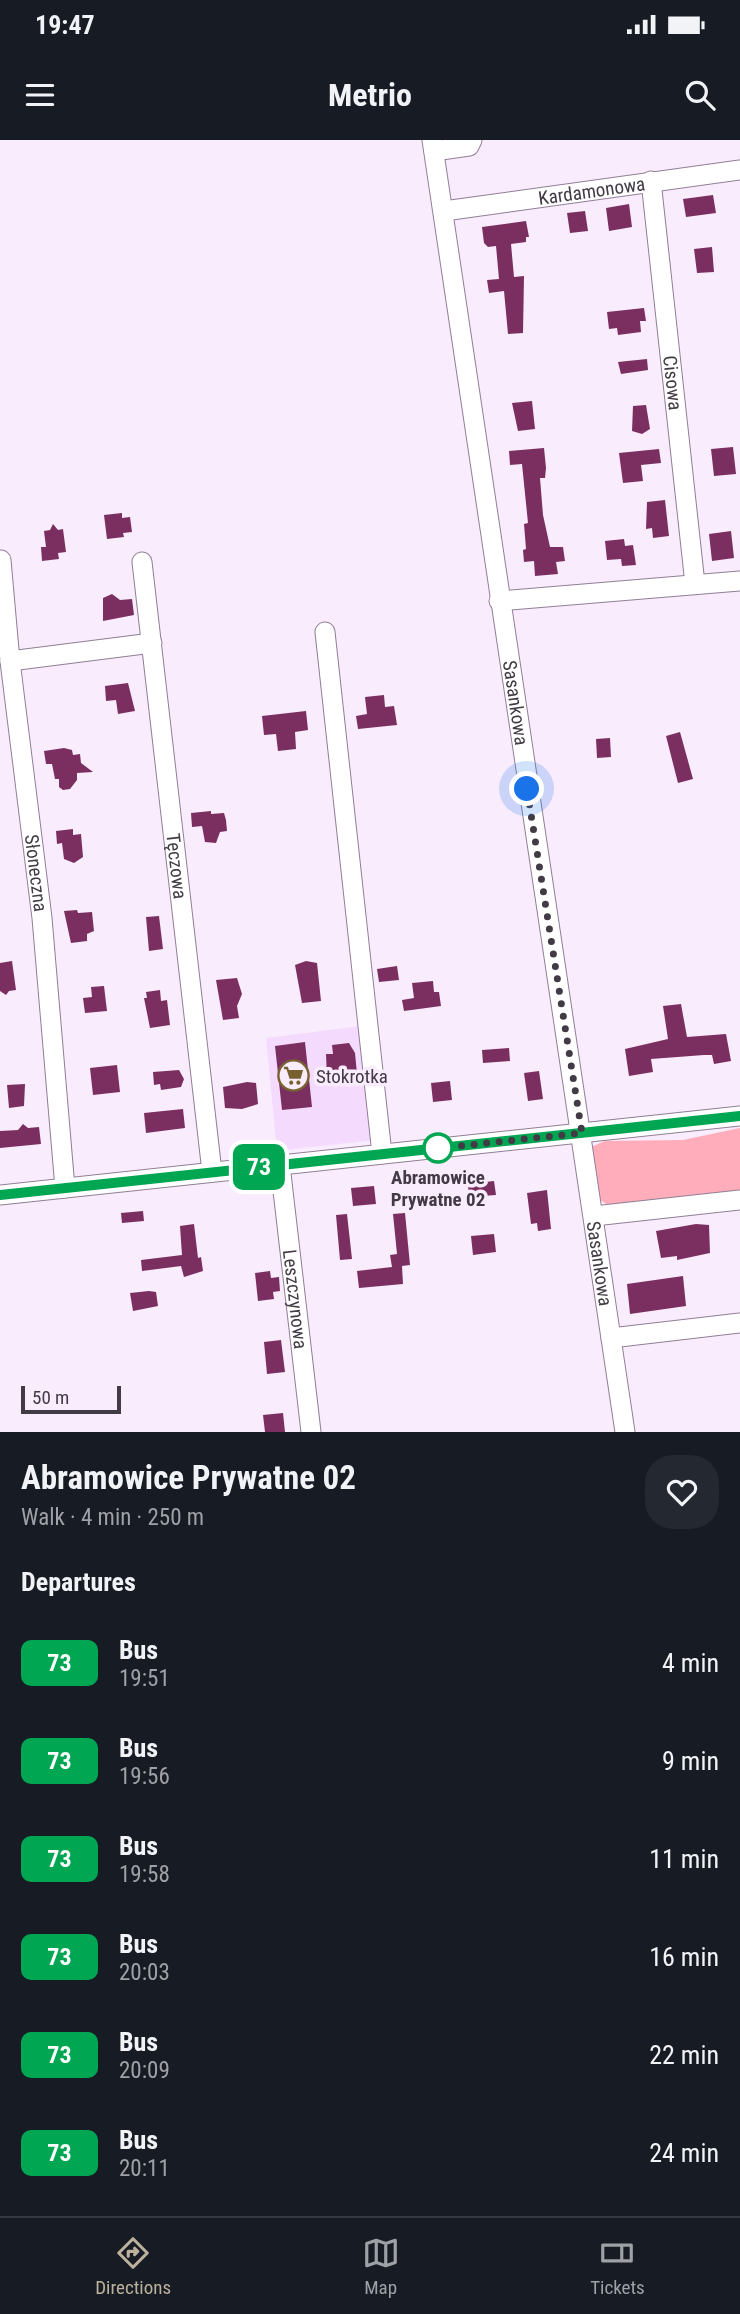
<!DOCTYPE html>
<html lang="en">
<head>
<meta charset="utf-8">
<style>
  body { margin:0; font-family:"Roboto Condensed",sans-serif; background:#242831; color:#f1f3f6; height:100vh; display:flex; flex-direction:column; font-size:26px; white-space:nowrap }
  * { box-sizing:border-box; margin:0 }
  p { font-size:23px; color:#9ea1a6 }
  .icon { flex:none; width:38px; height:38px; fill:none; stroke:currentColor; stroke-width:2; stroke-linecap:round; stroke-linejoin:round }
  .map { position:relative; height:1292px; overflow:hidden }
  .drawer { display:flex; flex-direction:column; background:#171b24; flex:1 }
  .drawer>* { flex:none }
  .badge { padding:0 14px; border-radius:10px; font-size:24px; line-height:46px }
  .scale { position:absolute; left:21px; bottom:18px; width:100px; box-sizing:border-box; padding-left:7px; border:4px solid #423a44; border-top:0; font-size:19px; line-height:24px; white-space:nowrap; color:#423a44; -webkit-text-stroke:5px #f9ecfd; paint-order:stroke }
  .you { position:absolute; width:35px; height:35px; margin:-18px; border:5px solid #fff; border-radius:50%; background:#1a73e8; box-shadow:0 0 0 10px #1a73e833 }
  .map>.badge { position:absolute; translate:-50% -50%; box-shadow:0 0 0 4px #fff }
  h2 { padding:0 21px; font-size:26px; line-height:63px }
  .round { display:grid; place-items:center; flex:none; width:74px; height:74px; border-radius:28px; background:#242831 }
  .head { display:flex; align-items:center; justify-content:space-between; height:119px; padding:0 21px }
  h1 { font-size:33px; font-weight:700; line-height:52px }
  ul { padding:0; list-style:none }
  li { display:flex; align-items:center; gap:21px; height:98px; padding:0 21px }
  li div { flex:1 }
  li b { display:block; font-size:26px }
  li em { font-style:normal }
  li .badge { min-width:77px; font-weight:700; text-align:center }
  .status { display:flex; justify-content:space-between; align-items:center; height:49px; padding:0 35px; background:#171b24; direction:ltr }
  .status svg { height:19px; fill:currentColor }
  header { display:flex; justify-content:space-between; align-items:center; height:91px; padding:0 21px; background:#171b24; font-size:32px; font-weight:700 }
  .menu { display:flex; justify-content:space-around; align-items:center; height:98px; border-top:2px solid #363941; background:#171b24; font-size:19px; color:#9ea1a6 }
  .menu a { display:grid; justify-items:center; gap:4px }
  .menu .current { color:#bbb19d }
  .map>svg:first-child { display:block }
  .built { fill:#f4dafc }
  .green { fill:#ffadba }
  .building { fill:#7b2f60 }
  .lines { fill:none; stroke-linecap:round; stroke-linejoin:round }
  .minor-casing { stroke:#917e96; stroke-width:21 }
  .minor { stroke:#fff; stroke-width:19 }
  .line-casing { stroke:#fff; stroke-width:16 }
  .line { stroke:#00a651; stroke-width:10 }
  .walk { stroke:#423a44; stroke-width:7; stroke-dasharray:0 12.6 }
  .stop-dot { fill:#fff; stroke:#00a651; stroke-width:3.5 }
  .labels { text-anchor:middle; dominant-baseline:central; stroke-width:7; stroke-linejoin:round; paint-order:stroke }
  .street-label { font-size:19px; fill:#423a44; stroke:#f9ecfd }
  .poi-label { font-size:19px; fill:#423a44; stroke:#f9ecfd; text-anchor:start }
  .stop-label { font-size:19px; font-weight:bold; fill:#423a44; stroke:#f9ecfd }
</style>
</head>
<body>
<div class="status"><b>19:47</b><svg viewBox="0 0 49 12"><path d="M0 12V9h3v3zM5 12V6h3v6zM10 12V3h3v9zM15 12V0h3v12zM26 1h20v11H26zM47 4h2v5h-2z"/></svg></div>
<header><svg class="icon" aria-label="menu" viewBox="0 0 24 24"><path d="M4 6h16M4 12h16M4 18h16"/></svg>Metrio<svg class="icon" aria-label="search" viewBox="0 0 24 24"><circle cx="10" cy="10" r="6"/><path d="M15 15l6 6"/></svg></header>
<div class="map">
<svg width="740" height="1292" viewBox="0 0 740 1292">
  <rect width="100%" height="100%" fill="#f9ecfd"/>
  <path class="built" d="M361,886L374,1000L277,1011L266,898Z"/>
  <path class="green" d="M740,988V1053L614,1069L600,1060L591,1007L605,1001L683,1000Z"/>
  <path class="building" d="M713,55L716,73L686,77L683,59Z
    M629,64L632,87L609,91L606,68Z
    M585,71L588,91L570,93L567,73Z
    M526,81L529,97H526V102L511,104L514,137L524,136L523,193L508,194L504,151L489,153L487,140L499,139L496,106L488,107L484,103L482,87Z
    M712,107L714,132L697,133L694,109Z
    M644,168L646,181H640L641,192L618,195L617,188L609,189L607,172Z
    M647,219L648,230L621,234L618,222Z
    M532,261L535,289L518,291L512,263Z
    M646,265L650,289L642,294L632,291L633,266Z
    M733,307L736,334L714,336L711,309Z
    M544,308L546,328L545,338H540L543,375L550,407H563L565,421L556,422L558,434L535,436L534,421L524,422L523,410L526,409L524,384L528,383L522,324L510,325L509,311Z
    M659,309L661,323L641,325L643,341L623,343L619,313Z
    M665,360L669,396L653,398L652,388L646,389L647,362Z
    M122,373V378L130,377L132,392L123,393L124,397L107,399L104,375Z
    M53,384L58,390L63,389L66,412L58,413L59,419L42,421L41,407H46L44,391L50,390Z
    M731,391L734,418L712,421L709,394Z
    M624,399L625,406L633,405L636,425L622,426L621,419L607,420L605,401Z
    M112,454L120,460L132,459L134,475L103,481V458Z
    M128,543L135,571L118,574L116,560L106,561L105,546Z
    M384,555L385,567L394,566L397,585L358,589L356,576L367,574L365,557Z
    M306,571L308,590L295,592L296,609L278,611L276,594L264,595L262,576Z
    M680,592L693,639L678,643L666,596Z
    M610,598L611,617L597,618L596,599Z
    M64,608L72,610L73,615L80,614L81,623L93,632L77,633V640L70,649L63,650L59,647V639H55L52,624H46L44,611Z
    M211,671V674L224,673L226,680L227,691L220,692L216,703L205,702L202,686L192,687L191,673Z
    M73,689V695L81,694L83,717L74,723L64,719L62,703L57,704L56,691Z
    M77,770L78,773L92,772L94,791L87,794V801L71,803L64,771Z
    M159,776L163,809L149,811L146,777Z
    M12,821L16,850L9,851L6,855L0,851V823Z
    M306,821L317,823L321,861L302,863L295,825Z
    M397,826L399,840L379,842L377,829Z
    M237,838L242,854L237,866L239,878L223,880L216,840Z
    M433,841L434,852H439L441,866L404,871L402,860L414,858L412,843Z
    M104,846L107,871L85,873L83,858L92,857L91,847Z
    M160,850L161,861L167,860L170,885L150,888L144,858H147L146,852Z
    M681,864L687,897L726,894L731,921L714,924L712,915H704L651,919L653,932L629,936L625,909L668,899L663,866Z
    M305,902L312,967L282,970L275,906Z
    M349,903L355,913L357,934L327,937L326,914H333L332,905Z
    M509,908L510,921L483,923L482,910Z
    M117,925L120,952L93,955L90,928Z
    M179,930L184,939L181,947L161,950L160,944L154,945L153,932Z
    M539,931L543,959L528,961L524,933Z
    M450,941L452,960L433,962L431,943Z
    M247,942L256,943L258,964L242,969L225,968L223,947Z
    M25,944L24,966L9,968L7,945Z
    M183,969L185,988L146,993L144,973Z
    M23,984L28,988L39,987L41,1004L0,1008V991L18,990Z
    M494,1041L496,1055L469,1057L468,1044Z
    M374,1046L376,1064L353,1066L351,1048Z
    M547,1050L551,1089L538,1091L537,1083L531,1084L527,1053Z
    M143,1071L144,1081L122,1083L121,1073Z
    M405,1073L410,1125L402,1126L403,1144L359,1148L357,1131L392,1127L390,1115L397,1114L393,1074Z
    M347,1074L352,1119L340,1120L336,1075Z
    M194,1084L198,1118L201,1117L203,1131L184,1137L181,1126L142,1131L141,1120L182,1115L180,1086Z
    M696,1084L709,1085L710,1113L677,1120V1116L661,1118L656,1091Z
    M494,1094L496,1112L473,1115L471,1096Z
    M270,1131L271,1138L279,1137L280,1151L273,1152L274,1159L258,1161L255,1133Z
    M683,1136L686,1166L630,1174L627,1144Z
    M149,1151L156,1152L158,1166L133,1171L130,1153Z
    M281,1200L285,1232L267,1234L264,1202Z
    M283,1273L285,1292H265L263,1275Z"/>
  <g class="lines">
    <defs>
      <g id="minor">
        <path id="s1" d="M432,0L625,1292"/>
        <path d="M434,11L469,6L472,0"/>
        <path id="s2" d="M651,41L695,444"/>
        <path id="s3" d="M444,71L740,30"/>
        <path id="s4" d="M1,420L10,521L42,778L65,1048"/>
        <path id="s5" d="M142,422L212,1032"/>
        <path d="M499,461L740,441"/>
        <path d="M325,492L382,1014"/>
        <path d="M10,521L152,503"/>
        <path id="s6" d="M280,1025L311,1292"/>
        <path d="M0,1055L740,976"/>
        <path d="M594,1076L740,1060"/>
        <path d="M611,1198L740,1183"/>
      </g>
    </defs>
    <use href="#minor" class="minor-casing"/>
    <use href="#minor" class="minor"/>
  </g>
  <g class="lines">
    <defs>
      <path id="line" d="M0,1055L740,976"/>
    </defs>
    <use href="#line" class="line-casing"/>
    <use href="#line" class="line"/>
    <path class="walk" d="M438,1008L431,1009L582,993L527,649"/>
  </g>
  <defs>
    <symbol id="supermarket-ring" viewBox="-11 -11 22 22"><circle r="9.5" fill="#f9ecfd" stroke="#786131" stroke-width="1.5"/><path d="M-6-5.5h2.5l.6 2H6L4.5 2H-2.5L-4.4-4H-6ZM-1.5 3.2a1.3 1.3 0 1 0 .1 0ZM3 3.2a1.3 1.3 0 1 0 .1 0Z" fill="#786131"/></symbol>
  </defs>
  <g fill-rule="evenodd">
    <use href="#supermarket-ring" x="276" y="918" width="35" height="35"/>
  </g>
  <circle class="stop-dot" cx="438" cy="1008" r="14"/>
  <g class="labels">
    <g class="street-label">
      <text stroke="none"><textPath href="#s3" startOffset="149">Kardamonowa</textPath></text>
      <text stroke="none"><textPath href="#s2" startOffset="203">Cisowa</textPath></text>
      <text stroke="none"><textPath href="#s1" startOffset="569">Sasankowa</textPath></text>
      <text stroke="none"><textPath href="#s5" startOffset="306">Tęczowa</textPath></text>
      <text stroke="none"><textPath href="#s4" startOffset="315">Słoneczna</textPath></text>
      <text stroke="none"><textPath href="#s1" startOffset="1136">Sasankowa</textPath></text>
      <text stroke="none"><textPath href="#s6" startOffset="135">Leszczynowa</textPath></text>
    </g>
    <g class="poi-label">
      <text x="316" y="936">Stokrotka</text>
    </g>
    <g class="stop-label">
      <text x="438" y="1037">Abramowice<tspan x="438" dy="22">Prywatne 02</tspan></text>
    </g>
  </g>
</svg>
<div class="scale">50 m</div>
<div class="you" style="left:527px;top:649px"></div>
<b class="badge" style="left:259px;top:1027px;background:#00a651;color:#fff">73</b>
</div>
<section class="drawer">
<div class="head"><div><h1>Abramowice Prywatne 02</h1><p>Walk · 4 min · 250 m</p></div><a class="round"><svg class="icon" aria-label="heart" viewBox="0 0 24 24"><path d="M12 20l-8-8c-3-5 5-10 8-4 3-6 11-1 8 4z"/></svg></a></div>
<h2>Departures</h2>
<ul>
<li><span class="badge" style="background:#00a651;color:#fff">73</span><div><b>Bus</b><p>19:51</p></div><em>4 min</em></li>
<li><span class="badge" style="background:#00a651;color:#fff">73</span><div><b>Bus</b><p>19:56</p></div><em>9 min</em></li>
<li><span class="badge" style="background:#00a651;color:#fff">73</span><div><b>Bus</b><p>19:58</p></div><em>11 min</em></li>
<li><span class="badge" style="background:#00a651;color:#fff">73</span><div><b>Bus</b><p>20:03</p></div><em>16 min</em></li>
<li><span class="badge" style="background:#00a651;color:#fff">73</span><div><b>Bus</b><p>20:09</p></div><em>22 min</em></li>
<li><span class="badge" style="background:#00a651;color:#fff">73</span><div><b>Bus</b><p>20:11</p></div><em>24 min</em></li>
</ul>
</section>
<nav class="menu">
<a class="current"><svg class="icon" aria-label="directions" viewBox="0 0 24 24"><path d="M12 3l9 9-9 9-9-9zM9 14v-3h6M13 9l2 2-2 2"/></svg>Directions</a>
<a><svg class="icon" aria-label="map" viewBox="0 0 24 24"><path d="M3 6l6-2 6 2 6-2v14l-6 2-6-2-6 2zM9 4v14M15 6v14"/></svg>Map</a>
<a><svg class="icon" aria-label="tickets" viewBox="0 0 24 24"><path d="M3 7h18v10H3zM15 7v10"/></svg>Tickets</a>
</nav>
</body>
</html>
